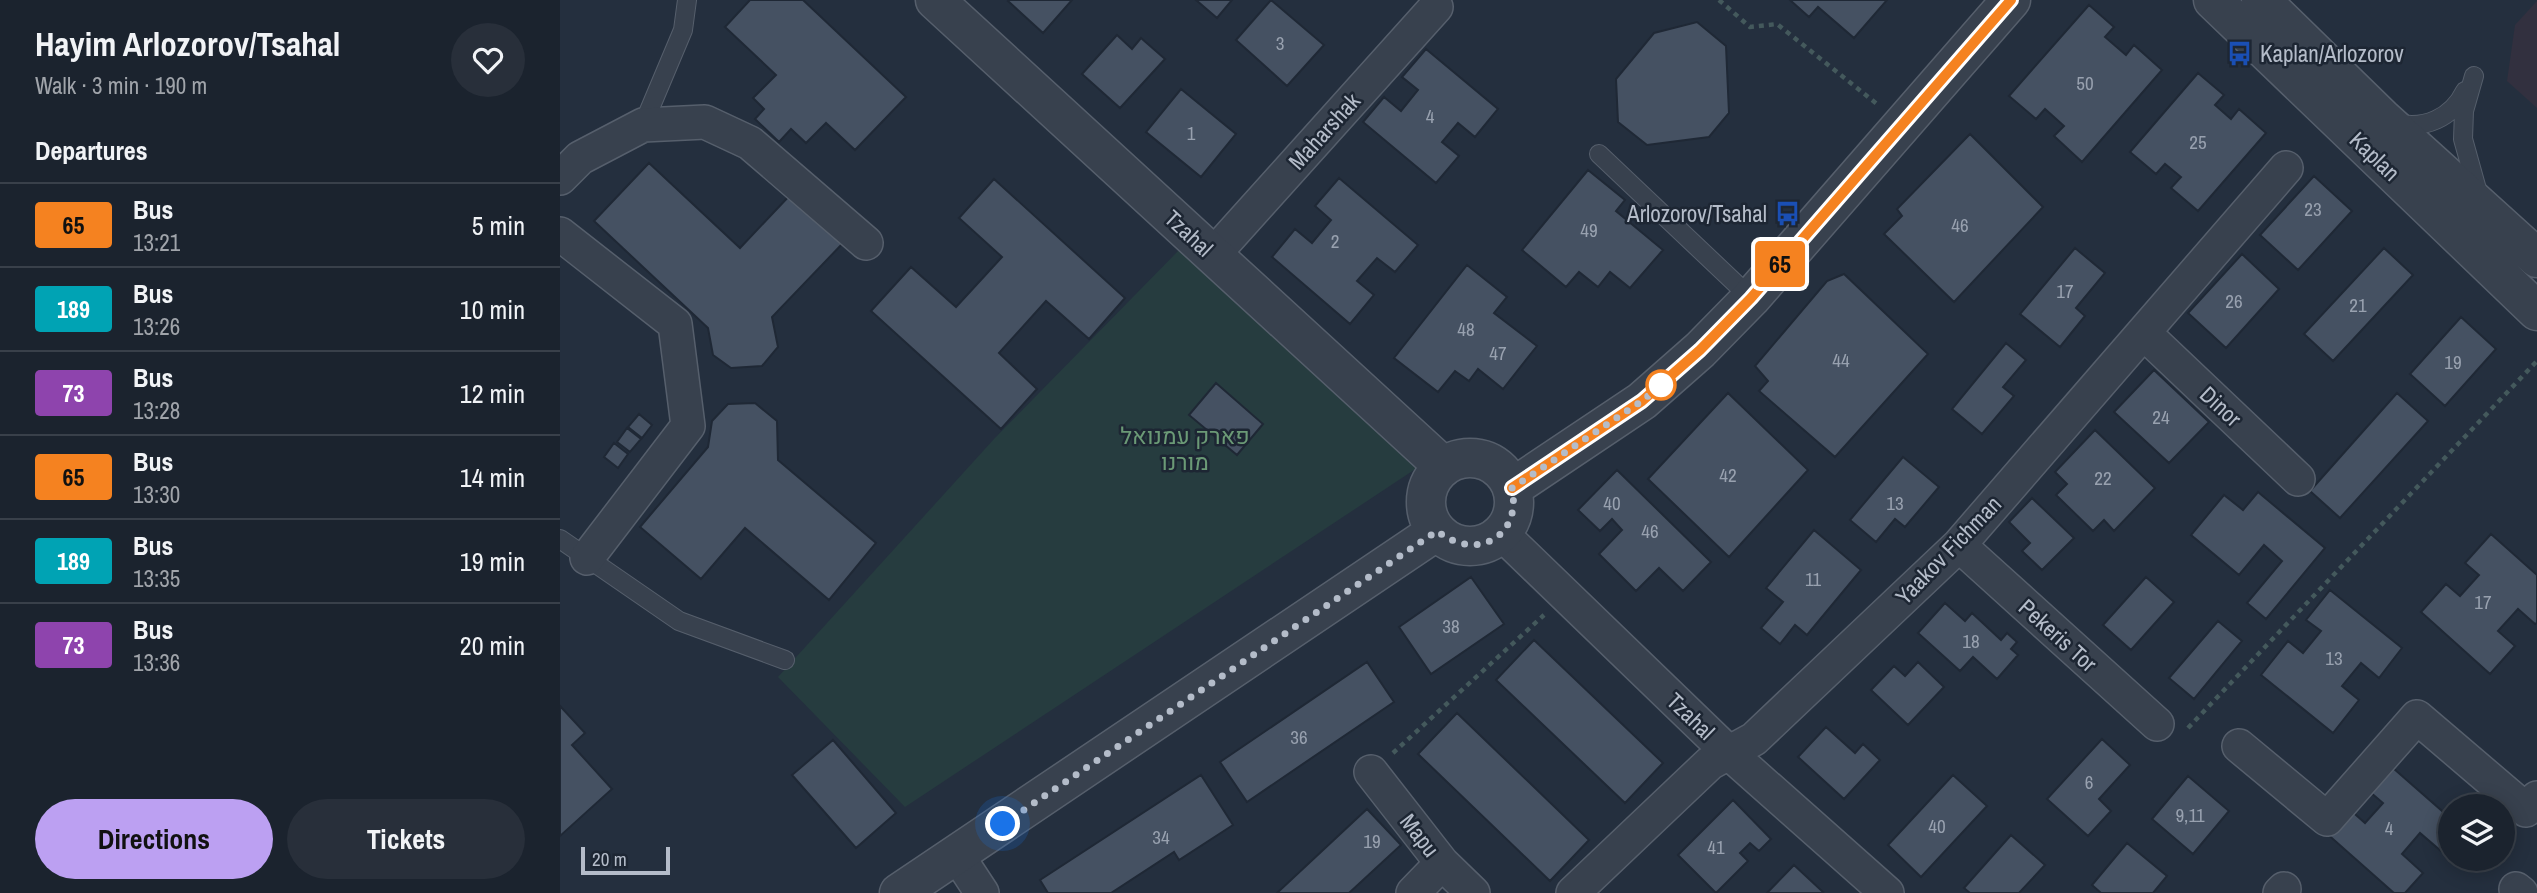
<!DOCTYPE html>
<html lang="en">
<head>
<meta charset="utf-8">
<style>
  body { margin:0; font-family:"Archivo Narrow",Heebo,sans-serif; background:#282f3a; color:#f1f3f6; height:100vh; display:flex; flex-direction:column; font-size:26px; white-space:nowrap }
  * { box-sizing:border-box; margin:0 }
  p { font-size:23px; color:#a0a4aa }
  .icon { flex:none; width:38px; height:38px; fill:none; stroke:currentColor; stroke-width:2; stroke-linecap:round; stroke-linejoin:round }
  .map { position:relative; flex:1; overflow:hidden }
  .sheet { display:flex; flex-direction:column; background:#1b232e; width:560px }
  .sheet>* { flex:none }
  .badge { padding:0 14px; border-radius:5px; font-size:24px; line-height:46px }
  .tools { position:absolute; left:1878px; top:794px; display:grid; gap:14px }
  .tools a { display:grid; place-items:center; width:77px; height:77px; border-radius:50%; background:#1b232e; box-shadow:0 4px 18px #0003,0 0 0 2px #39404a; font-size:35px }
  .scale { position:absolute; left:21px; bottom:18px; width:89px; box-sizing:border-box; padding-left:7px; border:4px solid #b4bcc9; border-top:0; font-size:19px; line-height:24px; white-space:nowrap; color:#b4bcc9; -webkit-text-stroke:5px #1d2633; paint-order:stroke }
  .you { position:absolute; width:35px; height:35px; margin:-18px; border:5px solid #fff; border-radius:50%; background:#1a73e8; box-shadow:0 0 0 10px #1a73e833 }
  .map>.badge { position:absolute; translate:-50% -50%; box-shadow:0 0 0 4px #fff }
  h2 { padding:0 35px; font-size:26px; line-height:63px }
  .round { display:grid; place-items:center; flex:none; width:74px; height:74px; border-radius:37px; background:#282f3a }
  .overview { display:flex; align-items:center; justify-content:space-between; height:119px; padding:0 35px }
  h1 { font-size:33px; font-weight:800; line-height:52px }
  .action { display:flex; gap:14px; margin-top:auto; padding:14px 35px }
  .action a { flex:1; height:80px; border-radius:42px; background:#bca0f2; color:#111; font-size:28px; font-weight:800; line-height:80px; text-align:center }
  .action a+a { background:#282f3a; color:#f1f3f6 }
  ul { padding:0; list-style:none }
  li { display:flex; align-items:center; gap:21px; height:84px; padding:0 35px; border-top:2px solid #39404a }
  li div { flex:1 }
  li b { display:block; font-size:26px }
  li em { font-style:normal }
  li .badge { min-width:77px; font-weight:700; text-align:center }
  main { display:flex; flex:1; min-height:0 }
  .map>svg:first-child { display:block }
  .medical { fill:#32303f }
  .green { fill:#263c3f }
  .building { fill:#455162; stroke:#1f2835; stroke-width:2 }
  .lines { fill:none; stroke-linecap:round; stroke-linejoin:round }
  .service-casing { stroke:#565f6c; stroke-width:20 }
  .minor-casing { stroke:#565f6c; stroke-width:36 }
  .tertiary-casing { stroke:#565f6c; stroke-width:41 }
  .path { stroke:#44595c; stroke-width:4.5; stroke-dasharray:5 5; stroke-linecap:butt }
  .service { stroke:#38414e; stroke-width:18 }
  .minor { stroke:#38414e; stroke-width:33 }
  .tertiary { stroke:#38414e; stroke-width:38 }
  .line-casing { stroke:#fff; stroke-width:16 }
  .line { stroke:#f58220; stroke-width:10 }
  .walk { stroke:#b4bcc9; stroke-width:7; stroke-dasharray:0 12.6 }
  .stop-dot { fill:#fff; stroke:#f58220; stroke-width:3.5 }
  .labels { text-anchor:middle; dominant-baseline:central; stroke-width:5; stroke-linejoin:round; paint-order:stroke }
  .number-label { font-size:19px; fill:#98a1af }
  .poi-label { font-size:23px; fill:#b4bcc9; stroke:#1d2633; text-anchor:start }
  .street-label { font-size:23px; fill:#b4bcc9; stroke:#1d2633 }
  .park-label { font-size:23px; fill:#6b9a76; stroke:#1d2633 }
</style>
</head>
<body>
<main>
<section class="sheet">
<div class="overview"><div><h1>Hayim Arlozorov/Tsahal</h1><p>Walk · 3 min · 190 m</p></div><a class="round"><svg class="icon" aria-label="heart" viewBox="0 0 24 24"><path d="M12 20l-8-8c-3-5 5-10 8-4 3-6 11-1 8 4z"/></svg></a></div>
<h2>Departures</h2>
<ul>
<li><span class="badge" style="background:#f58220;color:#111">65</span><div><b>Bus</b><p>13:21</p></div><em>5 min</em></li>
<li><span class="badge" style="background:#00a3b4;color:#fff">189</span><div><b>Bus</b><p>13:26</p></div><em>10 min</em></li>
<li><span class="badge" style="background:#8e44ad;color:#fff">73</span><div><b>Bus</b><p>13:28</p></div><em>12 min</em></li>
<li><span class="badge" style="background:#f58220;color:#111">65</span><div><b>Bus</b><p>13:30</p></div><em>14 min</em></li>
<li><span class="badge" style="background:#00a3b4;color:#fff">189</span><div><b>Bus</b><p>13:35</p></div><em>19 min</em></li>
<li><span class="badge" style="background:#8e44ad;color:#fff">73</span><div><b>Bus</b><p>13:36</p></div><em>20 min</em></li>
</ul>
<div class="action"><a>Directions</a><a>Tickets</a></div>
</section>
<div class="map">
<svg width="1977" height="893" viewBox="0 0 1977 893">
  <rect width="100%" height="100%" fill="#242f3e"/>
  <path class="medical" d="M1977,1V108L1947,81L1955,25Z"/>
  <path class="green" d="M620,249L863,464L345,807L218,677L434,439Z"/>
  <path class="building" d="M190,0H243L346,97L295,150L266,123L246,143L231,129L219,142L195,119L204,109L193,98L216,75L165,27Z
    M449,0H512L483,33L448,1Z
    M636,0H672L657,18Z
    M711,0L764,45L727,86L676,40Z
    M1230,0H1327L1294,38L1258,7L1249,17Z
    M1529,5L1554,27L1545,37L1566,55L1574,45L1602,70L1522,162L1494,136L1504,126L1485,109L1476,119L1449,96Z
    M1137,22L1166,46L1169,113L1149,137L1087,145L1058,122L1056,79L1094,33Z
    M557,35L572,49L581,38L605,59L560,108L522,74Z
    M866,49L938,109L915,137L898,123L882,142L899,156L876,183L803,122L824,97L841,111L858,90L842,77Z
    M1638,73L1664,95L1655,105L1671,119L1679,109L1706,133L1638,211L1611,188L1621,177L1605,164L1596,174L1570,152Z
    M621,89L676,134L641,177L586,132Z
    M1410,134L1483,207L1394,302L1324,234L1342,216L1337,209Z
    M89,163L180,248L232,193L284,242L212,317L218,347L202,366L171,368L153,355L148,328L34,221Z
    M1028,170L1065,200L1056,211L1103,250L1070,288L1050,272L1038,287L1019,272L1006,287L962,250Z
    M1754,176L1792,211L1738,270L1700,235Z
    M779,178L858,245L835,272L817,258L797,281L814,295L790,324L712,257L735,229L752,243L771,220L755,206Z
    M434,179L565,298L529,339L486,301L439,353L477,389L441,429L311,311L351,267L396,307L442,257L399,218Z
    M1515,248L1545,273L1516,308L1525,316L1500,347L1460,314Z
    M1824,248L1853,275L1773,361L1744,334Z
    M1682,254L1719,289L1666,348L1628,313Z
    M907,265L947,297L934,313L977,346L943,389L918,369L909,381L895,371L878,392L834,358Z
    M1284,274L1368,354L1275,457L1199,391L1208,381L1195,366L1267,281Z
    M1901,317L1936,349L1885,406L1850,374Z
    M1446,343L1466,360L1443,387L1454,396L1422,434L1392,409Z
    M1594,370L1649,422L1609,463L1554,412Z
    M656,383L703,424L677,455L629,415Z
    M1168,393L1248,470L1169,557L1088,479Z
    M1837,393L1868,421L1780,518L1750,491Z
    M195,403L217,421L218,460L316,543L269,600L185,528L141,579L80,527L148,447L152,421L168,404Z
    M79,414L92,425L82,438L68,427Z
    M67,428L81,439L70,452L57,442Z
    M1535,430L1595,488L1554,531L1544,520L1533,531L1496,495L1507,484L1495,472Z
    M54,443L68,454L58,468L44,457Z
    M1343,457L1379,487L1345,527L1335,519L1316,542L1290,520Z
    M1057,470L1151,562L1123,591L1099,568L1076,591L1039,554L1062,530L1052,519L1040,531L1018,510Z
    M1698,492L1765,548L1706,619L1687,603L1722,561L1704,545L1679,575L1631,535L1664,495L1683,510Z
    M1472,498L1514,538L1482,570L1462,551L1470,543L1449,522Z
    M1254,530L1301,570L1247,635L1235,625L1220,644L1201,628L1223,602L1206,588Z
    M1931,534L1977,575V623L1975,624L1958,609L1938,631L1955,646L1930,674L1861,612L1886,584L1900,596L1919,575L1905,563Z
    M911,577L944,624L871,674L839,627Z
    M1586,577L1614,602L1571,650L1543,625Z
    M1770,590L1842,648L1819,678L1801,663L1782,686L1799,700L1773,733L1701,675L1728,641L1743,653L1761,631L1746,620Z
    M1385,603L1405,621L1412,613L1441,640L1447,633L1457,642L1451,649L1458,655L1437,679L1413,657L1400,671L1358,633Z
    M1658,621L1682,641L1634,699L1609,678Z
    M974,640L1103,763L1065,803L936,680Z
    M807,662L834,702L687,802L660,762Z
    M1358,662L1384,687L1348,725L1311,690L1334,666L1345,676Z
    M0,706L25,733L12,745L52,789L0,836Z
    M897,713L1029,840L990,881L858,754Z
    M1266,727L1295,753L1303,744L1320,760L1284,799L1238,757Z
    M1542,739L1570,765L1539,799L1551,811L1528,836L1487,799Z
    M273,740L336,813L296,848L232,775Z
    M1825,761L1890,818V841L1881,851L1860,833L1842,854L1863,873L1845,893H1834L1765,832L1787,807L1805,823L1823,803L1803,786Z
    M641,775L673,825L619,860L614,852L551,893H488L480,880Z
    M1393,775L1427,806L1361,877L1328,845Z
    M1628,776L1669,811L1633,854L1592,819Z
    M1173,800L1211,839L1199,851L1190,843L1180,853L1188,861L1156,893L1118,855Z
    M807,809L841,845L789,893H717Z
    M1451,835L1485,865L1459,893H1410L1404,888Z
    M1567,843L1607,876L1593,893H1541L1532,885Z
    M1234,865L1263,892L1261,893H1207Z"/>
  <g class="lines">
    <defs>
      <path id="service" d="M1914,76L1904,111L1903,139L1918,193
        M1836,123C1864,130 1892,118 1905,91
        M83,125L123,30L127,0
        M1039,154L1191,298
        M0,539L119,621L225,660"/>
      <path id="minor" d="M0,178L20,158L83,125L145,122L190,143L306,243
        M0,234L115,324L128,426L27,558
        M653,255L876,7
        M1584,333L1738,479
        M941,533L1169,753L1327,893
        M1399,545L1597,724
        M1679,746L1767,819L1857,717L1966,810L1977,798
        M811,772L882,863L913,893
        M397,855L422,893
        M1956,889L1961,893
        M853,893L882,863
        M1013,893L1150,763L1194,739L1399,545L1726,168
        M1720,893L1724,889"/>
      <path id="tertiary" d="M375,0L883,466
        M1653,0L1977,311
        M1701,0L1822,118L1977,258
        M866 502a44 44 0 1 1 88 0a44 44 0 1 1-88 0Z
        M952,488L1082,401L1140,350L1191,298L1451,0
        M339,893L877,531"/>
    </defs>
    <use href="#service" class="service-casing"/>
    <use href="#minor" class="minor-casing"/>
    <use href="#tertiary" class="tertiary-casing"/>
    <path class="path" d="M1159,0L1190,27L1217,24L1317,104
      M1628,728L1977,361
      M833,753L984,615"/>
    <use href="#service" class="service"/>
    <use href="#minor" class="minor"/>
    <use href="#tertiary" class="tertiary"/>
  </g>
  <g class="lines">
    <defs>
      <path id="line" d="M952,488L1082,401L1140,350L1191,298L1451,0"/>
    </defs>
    <use href="#line" class="line-casing"/>
    <use href="#line" class="line"/>
    <path class="walk" d="M443,824L877,531C916,562 962,537 952,488L1082,401L1101,385"/>
  </g>
  <defs>
    <symbol id="bus-bare" viewBox="-9 -9 18 18"><path d="M-5-6H5V4H4V6H2V4H-2V6H-4V4H-5ZM-3.5-4V0h7V-4ZM-3.5 1.2v1.5H-2V1.2ZM2 1.2v1.5H3.5V1.2Z" fill="#1a4fb4" stroke="#1d2633" stroke-width="2.5" paint-order="stroke"/></symbol>
  </defs>
  <g fill-rule="evenodd">
    <use href="#bus-bare" x="1662" y="36" width="35" height="35"/>
    <use href="#bus-bare" x="1210" y="196" width="35" height="35"/>
  </g>
  <circle class="stop-dot" cx="1101" cy="385" r="14"/>
  <g class="labels">
    <g class="number-label">
      <text x="720" y="43">3</text>
      <text x="1525" y="83">50</text>
      <text x="870" y="116">4</text>
      <text x="631" y="133">1</text>
      <text x="1638" y="142">25</text>
      <text x="1753" y="209">23</text>
      <text x="1400" y="225">46</text>
      <text x="1029" y="230">49</text>
      <text x="775" y="241">2</text>
      <text x="1505" y="291">17</text>
      <text x="1674" y="301">26</text>
      <text x="1798" y="305">21</text>
      <text x="906" y="329">48</text>
      <text x="938" y="353">47</text>
      <text x="1281" y="360">44</text>
      <text x="1893" y="362">19</text>
      <text x="1601" y="417">24</text>
      <text x="1168" y="475">42</text>
      <text x="1543" y="478">22</text>
      <text x="1052" y="503">40</text>
      <text x="1335" y="503">13</text>
      <text x="1090" y="531">46</text>
      <text x="1253" y="579">11</text>
      <text x="1923" y="602">17</text>
      <text x="891" y="626">38</text>
      <text x="1411" y="641">18</text>
      <text x="1774" y="658">13</text>
      <text x="739" y="737">36</text>
      <text x="1529" y="782">6</text>
      <text x="1630" y="815">9,11</text>
      <text x="1377" y="826">40</text>
      <text x="1829" y="828">4</text>
      <text x="601" y="837">34</text>
      <text x="812" y="841">19</text>
      <text x="1156" y="847">41</text>
    </g>
    <g class="poi-label">
      <text x="1700" y="53">Kaplan/Arlozorov</text>
      <text x="1207" y="213" text-anchor="end">Arlozorov/Tsahal</text>
    </g>
    <g class="street-label">
      <text transform="translate(764 131) rotate(-48)">Maharshak</text>
      <text transform="translate(1815 156) rotate(44)">Kaplan</text>
      <text transform="translate(629 233) rotate(43)">Tzahal</text>
      <text transform="translate(1661 406) rotate(43)">Dinor</text>
      <text transform="translate(1388 550) rotate(-46)">Yaakov Fichman</text>
      <text transform="translate(1498 635) rotate(42)">Pekeris Tor</text>
      <text transform="translate(1131 716) rotate(44)">Tzahal</text>
      <text transform="translate(860 835) rotate(52)">Mapu</text>
    </g>
    <g class="park-label">
      <text x="625" y="435">פארק עמנואל<tspan x="625" dy="26">מורנו</tspan></text>
    </g>
  </g>
</svg>
<div class="tools">
<a><svg class="icon" aria-label="layers" viewBox="0 0 24 24"><path d="M12 4l9 5-9 5-9-5zM3 14l9 5 9-5"/></svg></a>
</div>
<div class="scale">20 m</div>
<div class="you" style="left:443px;top:824px"></div>
<b class="badge" style="left:1220px;top:264px;background:#f58220;color:#111">65</b>
</div>
</main>
</body>
</html>
